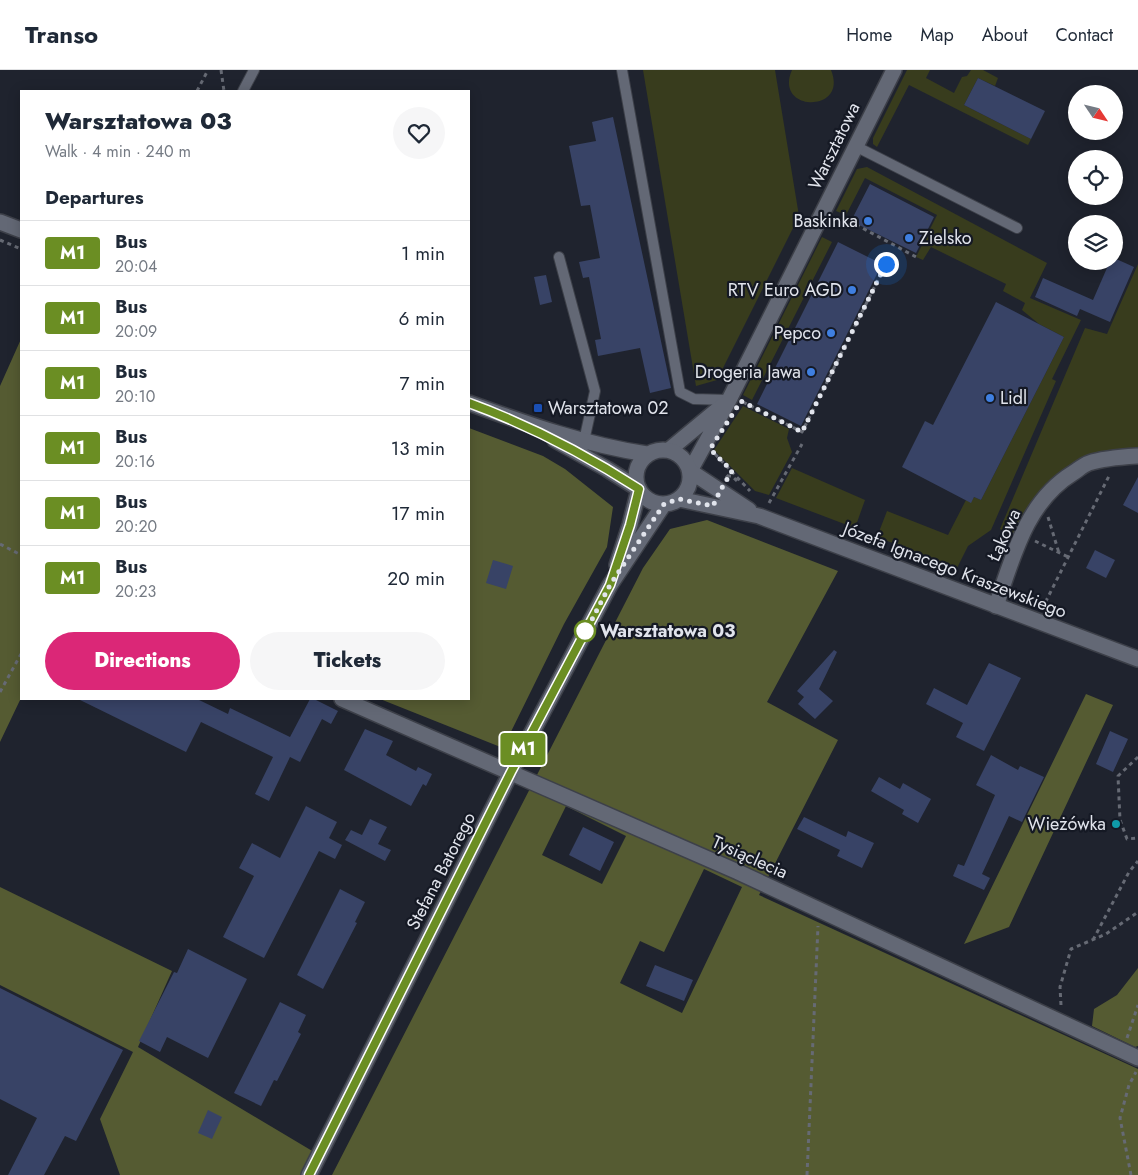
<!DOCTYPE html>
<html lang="en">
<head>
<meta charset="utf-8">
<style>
  body { margin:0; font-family:Jost,sans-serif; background:#f6f6f7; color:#1f2937; height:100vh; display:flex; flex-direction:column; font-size:19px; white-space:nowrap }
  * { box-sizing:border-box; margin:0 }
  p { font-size:16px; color:#747a83 }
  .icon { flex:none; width:28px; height:28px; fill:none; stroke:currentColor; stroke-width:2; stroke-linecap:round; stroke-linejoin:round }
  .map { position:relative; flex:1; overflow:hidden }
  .side { position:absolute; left:20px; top:20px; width:450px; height:610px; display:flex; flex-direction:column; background:#fff; border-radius:0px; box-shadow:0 2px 12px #0003 }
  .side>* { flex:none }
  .badge { padding:0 10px; border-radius:4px; font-size:18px; line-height:32px }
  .needle { width:32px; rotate:125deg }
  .tools { position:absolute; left:1068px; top:15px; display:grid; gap:10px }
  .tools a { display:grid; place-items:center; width:55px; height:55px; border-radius:50%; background:#fff; box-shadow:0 2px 12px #0003; font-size:25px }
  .you { position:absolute; width:25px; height:25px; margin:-12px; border:4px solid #fff; border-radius:50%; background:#1a73e8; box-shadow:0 0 0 8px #1a73e833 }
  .map>.badge { position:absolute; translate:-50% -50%; box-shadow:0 0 0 2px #fff }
  h2 { padding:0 25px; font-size:19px; line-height:45px }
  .round { display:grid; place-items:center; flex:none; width:52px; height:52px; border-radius:26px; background:#f6f6f7 }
  .headline { display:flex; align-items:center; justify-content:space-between; height:85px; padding:0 25px }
  h1 { font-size:24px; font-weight:800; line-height:38px }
  .button { display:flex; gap:10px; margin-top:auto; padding:10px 25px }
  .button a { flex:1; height:58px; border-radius:30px; background:#db2777; color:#fff; font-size:20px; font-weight:800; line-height:58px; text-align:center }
  .button a+a { background:#f6f6f7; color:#1f2937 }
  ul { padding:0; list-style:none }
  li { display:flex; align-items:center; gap:15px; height:65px; padding:0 25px; border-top:1px solid #e0e1e3 }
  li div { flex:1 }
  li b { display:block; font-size:19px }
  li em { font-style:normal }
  li .badge { min-width:55px; font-weight:700; text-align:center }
  header { display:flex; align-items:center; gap:30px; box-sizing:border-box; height:70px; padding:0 25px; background:#fff; border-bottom:1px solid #e0e1e3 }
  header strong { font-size:24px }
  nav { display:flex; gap:28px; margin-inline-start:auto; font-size:18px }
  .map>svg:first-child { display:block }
  .green { fill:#383c1d }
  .forest { fill:#555b32; fill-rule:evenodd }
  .building { fill:#384366 }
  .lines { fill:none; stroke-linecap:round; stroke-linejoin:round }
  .lane-casing { stroke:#3d4049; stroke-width:12 }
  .street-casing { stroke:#3d4049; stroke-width:18 }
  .secondary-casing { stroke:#3d4049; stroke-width:18 }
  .path { stroke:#666a74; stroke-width:3; stroke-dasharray:4 4; stroke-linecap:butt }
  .lane { stroke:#636875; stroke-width:10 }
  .street { stroke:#636875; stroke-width:15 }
  .secondary { stroke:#636875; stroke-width:15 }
  .line-casing { stroke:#fff; stroke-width:11 }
  .line { stroke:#6b8e23; stroke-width:8 }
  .walk { stroke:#e1e4ec; stroke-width:5; stroke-dasharray:0 9 }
  .shop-dot { fill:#3f7fe0; stroke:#151924; stroke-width:2 }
  .transit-dot { fill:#1a4fb4; stroke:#151924; stroke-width:2 }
  .stop-dot { fill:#fff; stroke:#6b8e23; stroke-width:2.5 }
  .culture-dot { fill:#0f9aa8; stroke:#151924; stroke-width:2 }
  .labels { text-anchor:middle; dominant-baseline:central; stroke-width:4.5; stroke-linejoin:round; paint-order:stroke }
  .street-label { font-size:18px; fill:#e1e4ec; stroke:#151924 }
  .poi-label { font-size:18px; fill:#e1e4ec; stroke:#151924; text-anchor:end }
  .stop-label { font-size:18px; font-weight:bold; fill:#e1e4ec; stroke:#151924; text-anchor:start }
</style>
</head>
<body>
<header>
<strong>Transo</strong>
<nav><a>Home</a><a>Map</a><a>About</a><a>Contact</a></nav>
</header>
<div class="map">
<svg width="1138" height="1105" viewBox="0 0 1138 1105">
  <rect width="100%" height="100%" fill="#1f232e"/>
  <path class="green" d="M643,0H775L799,146L717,310L696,316Z
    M792,0H831C849,44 773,42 792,0Z
    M907,0H930L926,8L954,23L962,7L967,6L971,0H983L998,8L995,16L978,8L964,35L1031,69L1028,75L909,15L877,77L873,74V68Z
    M867,97L1047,193L1030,228L1081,250L1052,309L1056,311L991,460L968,476L957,498L877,467L887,441L948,465L966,430L971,432L974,427L981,430L1064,267L1039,254L1022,240L1025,233L1003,221L1006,214L931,177L923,190L916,187L937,145L865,108L846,145L836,141L857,99Z
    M822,167L832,172L752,330L743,325Z
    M1138,194V386L1118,387L1062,410L1019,471L1000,459L1085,258L1107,264Z
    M743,336L789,359L787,368L792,382L769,425L755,421L714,380Z
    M792,398L865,430L855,458L776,428Z"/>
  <path class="forest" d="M21,269V628L0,672V316Z
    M469,358L543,386L565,399L613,437L607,477L564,554L503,678L380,629H469Z
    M707,450L838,501L767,632L838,670L759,825L1138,999V1105H332L643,498L670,459ZM566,736L626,766L602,814L542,785ZM704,799L742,817L682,943L620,913L640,871L664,882Z
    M1086,624L1113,635L1009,857L964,874Z
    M0,817L172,901L138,977L319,1085L309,1105H120L100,1049L133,982L0,915Z
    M1138,898V976L1135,977L1092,956L1094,939L1117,925Z"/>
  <path class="building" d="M978,8L1045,41L1031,69L964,35Z
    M613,47L671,318L650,323L640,278L598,286L595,270L601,269L589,207L583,208L579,192L600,188L590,135L581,136L569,76L596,71L592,52Z
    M870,114L934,147L916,183L851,151Z
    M838,172L882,194L801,356L757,334Z
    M1114,188L1134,197L1110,252L1080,239L1077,246L1035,227L1043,208L1093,230L1110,191H1114Z
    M546,205L552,232L540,235L534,207Z
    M996,232L1064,267L981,430L974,427L971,433L902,397L925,351L933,355Z
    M1138,407V443L1123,435Z
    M1095,480L1115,490L1106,508L1086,498Z
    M493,490L513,496L506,519L486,513Z
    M834,580L837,582L819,619L833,631L815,649L798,634L804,627L797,621Z
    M989,593L1021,608L984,681L956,667L963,653L926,634L934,618L967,635Z
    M78,629H197L228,644L230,638L290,667L310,629H314L338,641L331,654L322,649L300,692L290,687L269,731L255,724L273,687L201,652L186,682Z
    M365,659L393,671L386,685L416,701L418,697L432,704L426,716L423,714L411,736L344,700Z
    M1110,661L1128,669L1113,702L1096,694Z
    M991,685L1018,700L1020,696L1044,707L1022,752L1009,746L982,804L990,808L984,820L953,806L958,794L964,796L995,725L976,715Z
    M879,707L900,719L903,713L931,729L918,753L902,744L904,740L871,721Z
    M306,736L337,752L329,768L342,775L335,789L319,781L264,888L223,867L254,806L239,798L252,773L280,788Z
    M804,747L846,767L848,761L874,773L862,798L837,786L840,780L797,759Z
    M370,749L387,757L378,774L391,780L385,791L345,770L351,760L362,765Z
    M583,757L614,772L600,801L569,785Z
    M340,819L365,832L355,852L357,853L323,919L297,905Z
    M188,879L247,909L208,988L167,967L160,982L139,971L174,902L177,903Z
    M655,895L693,910L684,931L646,916Z
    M0,918L123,980L76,1071L65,1066L44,1105H8L37,1048L0,1029Z
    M280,932L306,945L298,962L301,964L277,1011L274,1010L261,1036L234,1023Z
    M208,1040L222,1047L212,1069L198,1063Z"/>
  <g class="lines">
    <defs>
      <path id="lane" d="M622,0L680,322L694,329L729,330
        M243,21L254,0
        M855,76L1017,158
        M559,187L595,321L584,371"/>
      <path id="street" d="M669,380L722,336
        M690,401L729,330L894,0
        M996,536C1013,487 1026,432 1073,403C1078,400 1083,395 1089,393C1104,388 1122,387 1138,386
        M342,629L738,802L1138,988"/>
      <path id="secondary" d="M0,152L21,160
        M469,333C527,354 586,375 647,384
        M555,370L607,399L639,419
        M636 407a27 27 0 1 1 54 0a27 27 0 1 1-54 0Z
        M690,401L749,440
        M679,429L759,446L1138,589
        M617,495L630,455L639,419
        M309,1105L511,702L610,515L664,434"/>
    </defs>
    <use href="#lane" class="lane-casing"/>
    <use href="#street" class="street-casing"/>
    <use href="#secondary" class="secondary-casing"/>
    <path class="path" d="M221,0L224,21
      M197,21L208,0
      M842,147L916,187
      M0,170L21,179
      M743,332L802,362L886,194
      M715,384L750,421
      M727,406H732L738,412
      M726,408L732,401
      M769,433L802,374
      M1048,447L1059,483
      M1035,471L1068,487
      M0,474L21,485
      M1042,539L1110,404
      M0,622L21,584
      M1138,687L1118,706L1120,750L1127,769L1138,768
      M1093,870L1129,802L1138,791
      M1061,935L1060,917L1071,879L1106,864L1138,842
      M1127,968L1138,935
      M807,1105L818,856
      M1131,1105L1120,1048L1129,1015L1136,1002"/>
    <use href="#lane" class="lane"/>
    <use href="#street" class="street"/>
    <use href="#secondary" class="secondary"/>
  </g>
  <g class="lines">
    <defs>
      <path id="line" d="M309,1105L511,702L610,515L630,455L639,419C585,384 529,355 469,333"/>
    </defs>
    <use href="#line" class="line-casing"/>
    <use href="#line" class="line"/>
    <path class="walk" d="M585,561V563L610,515L664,434L679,429L713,436L720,421L732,401L710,379L741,331L802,362L886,194"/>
  </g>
  <g class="shop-dot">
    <circle cx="868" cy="151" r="5"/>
    <circle cx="909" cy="168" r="5"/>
    <circle cx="852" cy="220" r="5"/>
    <circle cx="831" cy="263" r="5"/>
    <circle cx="811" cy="302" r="5"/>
    <circle cx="990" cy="328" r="5"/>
  </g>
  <rect class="transit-dot" x="533" y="333" width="10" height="10" rx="2.5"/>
  <circle class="stop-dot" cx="585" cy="561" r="10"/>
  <circle class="culture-dot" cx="1116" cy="754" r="5"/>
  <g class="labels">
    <g class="street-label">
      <text transform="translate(834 76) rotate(-64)">Warsztatowa</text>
      <text transform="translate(1004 465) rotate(-66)">Łąkowa</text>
      <text transform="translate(955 500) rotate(21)">Józefa Ignacego Kraszewskiego</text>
      <text transform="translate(750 787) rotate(24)">Tysiąclecia</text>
      <text transform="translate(441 801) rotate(-63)">Stefana Batorego</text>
    </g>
    <g class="poi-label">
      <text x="858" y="151">Baskinka</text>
      <text x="919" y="168" text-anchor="start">Zielsko</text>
      <text x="842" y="220">RTV Euro AGD</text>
      <text x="821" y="263">Pepco</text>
      <text x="801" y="302">Drogeria Jawa</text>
      <text x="1000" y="328" text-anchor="start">Lidl</text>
      <text x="548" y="338" text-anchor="start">Warsztatowa 02</text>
      <text x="1106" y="754">Wieżówka</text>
    </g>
    <g class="stop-label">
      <text x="600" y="561">Warsztatowa 03</text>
    </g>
  </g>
</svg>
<div class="tools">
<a><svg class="needle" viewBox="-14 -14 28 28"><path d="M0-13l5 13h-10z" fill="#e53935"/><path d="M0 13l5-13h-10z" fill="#747a83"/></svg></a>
<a><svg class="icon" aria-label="locate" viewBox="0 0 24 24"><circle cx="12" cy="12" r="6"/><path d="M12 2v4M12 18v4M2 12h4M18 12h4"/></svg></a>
<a><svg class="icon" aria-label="layers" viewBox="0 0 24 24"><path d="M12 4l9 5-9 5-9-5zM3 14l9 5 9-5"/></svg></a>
</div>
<div class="you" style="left:886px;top:194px"></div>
<b class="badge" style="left:523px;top:679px;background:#6b8e23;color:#fff">M1</b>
<section class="side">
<div class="headline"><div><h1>Warsztatowa 03</h1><p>Walk · 4 min · 240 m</p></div><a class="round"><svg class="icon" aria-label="heart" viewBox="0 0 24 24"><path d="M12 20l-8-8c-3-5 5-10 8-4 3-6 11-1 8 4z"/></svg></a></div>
<h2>Departures</h2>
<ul>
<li><span class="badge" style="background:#6b8e23;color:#fff">M1</span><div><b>Bus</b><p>20:04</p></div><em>1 min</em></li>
<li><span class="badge" style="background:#6b8e23;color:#fff">M1</span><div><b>Bus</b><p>20:09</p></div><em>6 min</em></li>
<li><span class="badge" style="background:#6b8e23;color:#fff">M1</span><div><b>Bus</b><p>20:10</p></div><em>7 min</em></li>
<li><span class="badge" style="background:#6b8e23;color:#fff">M1</span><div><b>Bus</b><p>20:16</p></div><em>13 min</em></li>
<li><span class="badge" style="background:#6b8e23;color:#fff">M1</span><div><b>Bus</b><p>20:20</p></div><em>17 min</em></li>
<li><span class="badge" style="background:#6b8e23;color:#fff">M1</span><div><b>Bus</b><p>20:23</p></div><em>20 min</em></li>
</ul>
<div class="button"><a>Directions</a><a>Tickets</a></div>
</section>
</div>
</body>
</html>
